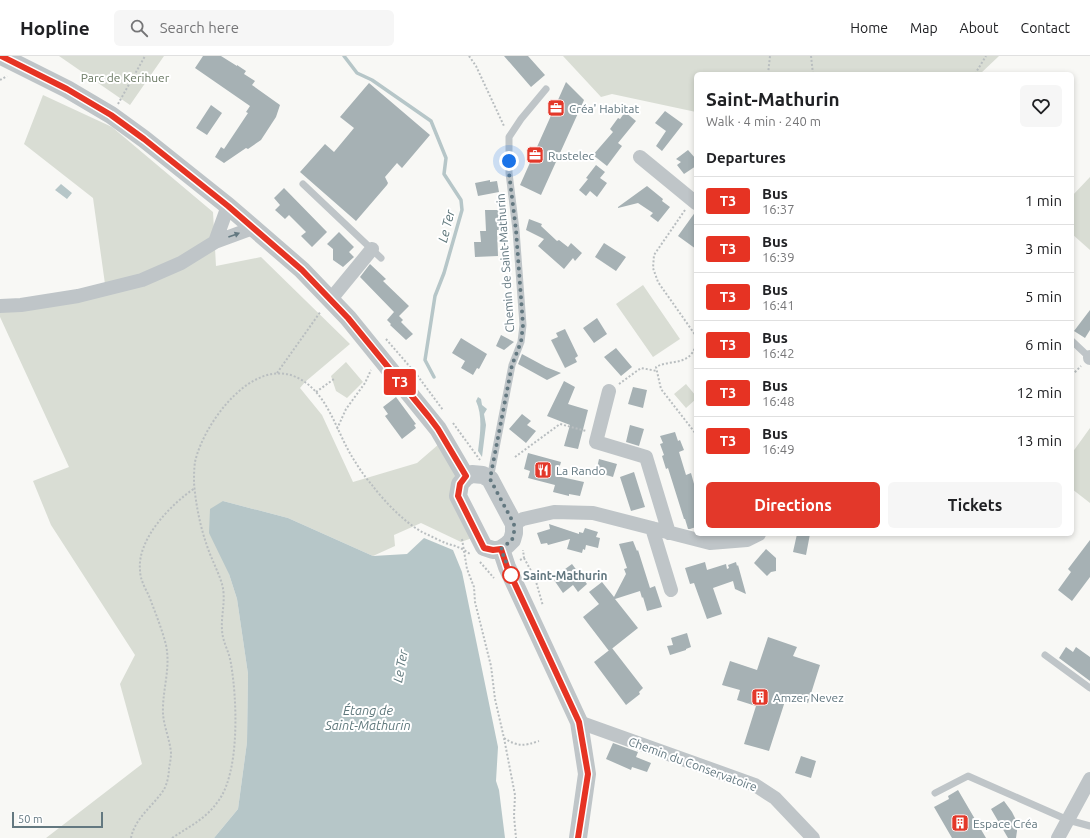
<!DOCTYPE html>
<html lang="en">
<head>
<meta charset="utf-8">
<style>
  body { margin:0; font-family:Ubuntu,sans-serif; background:#f6f6f6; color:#202124; height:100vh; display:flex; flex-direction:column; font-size:15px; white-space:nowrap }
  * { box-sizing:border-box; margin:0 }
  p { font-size:13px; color:#757577 }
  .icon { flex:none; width:22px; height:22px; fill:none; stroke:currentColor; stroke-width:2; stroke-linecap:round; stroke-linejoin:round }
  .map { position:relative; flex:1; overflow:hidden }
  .sheet { position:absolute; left:694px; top:16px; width:380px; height:464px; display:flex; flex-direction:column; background:#fff; border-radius:6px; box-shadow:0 2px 6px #0003 }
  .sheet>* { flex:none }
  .badge { padding:0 8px; border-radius:3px; font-size:14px; line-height:26px }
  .scale { position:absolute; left:12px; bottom:10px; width:91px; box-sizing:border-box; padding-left:4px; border:2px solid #637880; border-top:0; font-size:11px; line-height:14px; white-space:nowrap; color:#637880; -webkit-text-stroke:3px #fff; paint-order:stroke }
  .you { position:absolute; width:20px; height:20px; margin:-10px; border:3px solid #fff; border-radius:50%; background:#1a73e8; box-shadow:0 0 0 6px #1a73e833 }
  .map>.badge { position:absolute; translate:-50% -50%; box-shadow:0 0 0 2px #fff }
  h2 { padding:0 12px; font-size:15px; line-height:36px }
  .round { display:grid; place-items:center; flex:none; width:42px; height:42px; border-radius:6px; background:#f6f6f6 }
  .summary { display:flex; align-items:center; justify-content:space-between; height:68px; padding:0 12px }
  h1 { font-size:19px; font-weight:600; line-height:30px }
  .primary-button { display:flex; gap:8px; margin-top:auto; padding:8px 12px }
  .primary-button a { flex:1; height:46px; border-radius:6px; background:#e3382a; color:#fff; font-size:16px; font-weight:600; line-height:46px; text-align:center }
  .primary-button a+a { background:#f6f6f6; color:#202124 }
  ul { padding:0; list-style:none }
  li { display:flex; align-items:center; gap:12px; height:48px; padding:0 12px; border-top:1px solid #e0e0e0 }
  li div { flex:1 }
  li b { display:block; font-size:15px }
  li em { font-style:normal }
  li .badge { min-width:44px; font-weight:700; text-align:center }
  header { display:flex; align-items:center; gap:24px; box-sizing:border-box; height:56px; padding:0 20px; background:#fff; border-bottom:1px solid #e0e0e0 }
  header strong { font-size:19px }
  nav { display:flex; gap:22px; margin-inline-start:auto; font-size:14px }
  .search { width:280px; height:36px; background:#f6f6f6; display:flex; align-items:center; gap:10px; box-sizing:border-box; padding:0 14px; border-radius:6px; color:#757577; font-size:15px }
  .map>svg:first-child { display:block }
  .green { fill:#d9ddd4 }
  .water { fill:#b6c6c8 }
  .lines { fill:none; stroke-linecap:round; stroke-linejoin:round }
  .stream { stroke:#b6c6c8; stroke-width:3.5 }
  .building { fill:#a6b1b4 }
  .path { stroke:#b9bec0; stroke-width:2; stroke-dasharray:2 2; stroke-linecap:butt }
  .service { stroke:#bfc5c8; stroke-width:7 }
  .minor { stroke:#bfc5c8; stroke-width:14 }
  .tertiary { stroke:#bfc5c8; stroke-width:18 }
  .oneway { fill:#637880 }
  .line-casing { stroke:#fff; stroke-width:9 }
  .line { stroke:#e63323; stroke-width:6 }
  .walk { stroke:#637880; stroke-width:4; stroke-dasharray:0 7.2 }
  .stop-dot { fill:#fff; stroke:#e63323; stroke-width:2 }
  .labels { text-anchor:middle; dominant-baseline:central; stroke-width:4; stroke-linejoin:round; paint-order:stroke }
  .park-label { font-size:12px; fill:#697862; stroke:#fff }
  .poi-label { font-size:12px; fill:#637880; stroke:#fff; text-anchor:start }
  .street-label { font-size:12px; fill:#637880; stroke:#fff }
  .stop-label { font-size:12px; font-weight:bold; fill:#637880; stroke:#fff; text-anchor:start }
  .water-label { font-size:13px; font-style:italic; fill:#5e777b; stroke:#fff }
</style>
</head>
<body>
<header>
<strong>Hopline</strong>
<div class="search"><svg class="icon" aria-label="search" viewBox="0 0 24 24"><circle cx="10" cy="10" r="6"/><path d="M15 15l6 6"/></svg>Search here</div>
<nav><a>Home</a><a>Map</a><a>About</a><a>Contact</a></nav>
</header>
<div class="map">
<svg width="1090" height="782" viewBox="0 0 1090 782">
  <rect width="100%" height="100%" fill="#f8f8f5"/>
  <path class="green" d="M59,0H164L130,49Z
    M563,0H999L980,18H696V56L612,38L601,41Z
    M43,39L112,71L213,156L216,210L261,201L350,288L305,326L300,332L322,359L353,426L417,407L439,388L460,421L450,442L472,482L461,486L421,467L394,479L395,490L373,500L288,462L223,445L229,518L237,543L248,618L247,686L238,753L214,782H46L142,708L120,628L135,599L51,469L33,425L69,411L0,261V257L105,228L93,142L24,88Z
    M1090,121V194L1072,178V140Z
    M643,229L680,283L653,301L616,248Z
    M346,306L363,326L347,342L336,335L331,320Z
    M686,328L696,340V343L686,352L674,338Z
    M1090,372V447L1072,433V397Z"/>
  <path class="water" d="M61,128L72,137L67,143L55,134Z
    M478,341L481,343L482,349L487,353L484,358L486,369L482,401L478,395C480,379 483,360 476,345Z
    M223,445L288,462L373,500L407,498L424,482L453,494L462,516L498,691L496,725L499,734L505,782H214L238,753L247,686L248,618L237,543L229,518L209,477L210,453Z"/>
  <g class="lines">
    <path class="stream" d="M344,0L357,17L372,24L431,65L446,102L444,118L461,144L462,154L444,217L435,240L425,304L434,321"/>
  </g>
  <path class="building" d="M203,0H221L237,10V9L246,15L244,18L255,25L252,29L280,49L276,61L261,84L248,93L246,92L224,107L215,101L221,91L224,93L248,57L246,56L250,50L195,12Z
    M504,0H528L545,19L531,31Z
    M566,26L584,44L541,139L520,129Z
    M369,27L430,79L402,112L397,107L385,121L388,127L387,129L356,165L300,116L325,88L334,96L354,72L340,61Z
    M211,49L222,57L207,79L196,72Z
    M665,55L683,68L662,95L656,90L666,75L655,67Z
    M625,56L636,65L618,87L622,90L607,110L593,99L613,76L610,73L618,62L620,63Z
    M688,94L696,103V110L684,118L677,109L681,106L676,103Z
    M596,109L605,116L600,122L607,127L597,141L590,135L586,140L579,134L588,123L586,122Z
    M490,124V126L497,125L499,136L478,140L475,127Z
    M647,130L663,143L662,145L670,151L658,166L650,160L653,157L638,147L618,152V151Z
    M284,132L327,176L312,191L301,180L306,176L289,159L285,163L275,154L280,149L274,142Z
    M485,154H501V162H504L506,174H497L498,200L475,201L474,186H481L480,175H486Z
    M696,155V193L678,180Z
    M529,163L542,168L541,170L557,185L559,184L568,191L571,187L582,197L575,205L573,202L564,213L538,190L544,183L526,174Z
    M339,176L354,191L349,196L354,201L343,211L333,204V193L327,188Z
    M604,187L626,201L616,215L595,201Z
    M370,208L386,223L383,225L409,250L399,260L403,264L401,266L413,278L406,284L390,269L391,268L387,264L394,256L360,221Z
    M1090,254V274L1085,282L1074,275Z
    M597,262L607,278L594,287L583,272Z
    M565,273L578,300L575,302L577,306L565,312L551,284L558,281L556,277Z
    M501,279L514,286L504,294L496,290Z
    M461,282L487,298L479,313L477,312L473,319L461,312L465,305L452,297Z
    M616,292L632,311L621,320L604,301Z
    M522,298L546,311L561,317L547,324L518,308Z
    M564,325L575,331L568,348L588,354L578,393L564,390L570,369L547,360Z
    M633,331L647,334L643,352L628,348Z
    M396,341L416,368L414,369L416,372L402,383L385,360L388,358L383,351Z
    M522,358L531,365L527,369L536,375L526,387L509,373Z
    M630,369L644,373L639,390L626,386Z
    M675,376L678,385L680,384L684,394L679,396L686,419L691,417L696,435V471L690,473H688L685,463H684L668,412L666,413L662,400L664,399L660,388L663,387L660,380Z
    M528,397L561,406L557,420L584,426L580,440L569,438V440L553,436L555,429L528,422L530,415L524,413Z
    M599,403L617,408L613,421L596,416Z
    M634,416L645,451L631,455L620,421Z
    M549,468L579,478V476L583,477L585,472L598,476L596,481L600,482L598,492L586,489L585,494L583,493L582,497L567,493L570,483L548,489L547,487L541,488L537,477L550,473Z
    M797,478H810L806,499L793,496Z
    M1090,484V521L1072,545L1058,534L1071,516L1068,513Z
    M633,485L637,495L638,494L650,532L655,530L662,551L647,555L643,541L642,542L640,535L615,543L638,572L609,595L583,561L599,548L589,536L602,526L614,541L626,518L624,513L627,512L619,488Z
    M766,493L776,502V515L771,516L767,520L754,507Z
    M705,506L707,514L726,508L727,513L729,512L728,509L736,506L737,510L738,509L746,538L735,533L733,525L713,532L722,558L707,563L694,527L690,528L685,512Z
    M572,508L587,528L578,536L573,529L563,537L554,524L563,518L561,516Z
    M687,577L691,591L686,593V594L670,599L667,590L673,589L671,582Z
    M768,581L797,591L793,600L820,609L808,647L787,639L769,695L744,688L756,650L737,644L740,634L722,629L730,605L757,614Z
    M1066,591L1073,596L1076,591L1090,601V625L1059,602Z
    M612,592L643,632L639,636L640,638L626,649L594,606Z
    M613,687L638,696L636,701L651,707L647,716L632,711L631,714L606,703Z
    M801,700L816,705L811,722L795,717Z
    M958,734L986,782H952L934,751L949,743L948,740Z
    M1004,745L1012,756L1016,764L1017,775L1016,782H1008L991,753Z"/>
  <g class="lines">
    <path class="path" d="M469,0L476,10L504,70
      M811,0L813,18
      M768,18L770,0
      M975,18L986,0
      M0,24L7,20
      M118,48L145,0
      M685,154L654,199L653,212L658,226L696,280
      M386,283L417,319L443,354
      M696,289C689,311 670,303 656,311L661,333L696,378
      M277,317L321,255
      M1072,319L1081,310
      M619,328L641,312L657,315
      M316,336L334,323
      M453,367L480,404
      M337,373L346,353L365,327L371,314
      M515,401L560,368L586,375
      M462,483L467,513L474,531L475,546L491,610L495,643L504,682L515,739L514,760L516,782
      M524,502L535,522L543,550
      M520,504L524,502L523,494
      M480,506L494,522
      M504,682C518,691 524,690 539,685
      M131,782C135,762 152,751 163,735C167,729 169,719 169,712C170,707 171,702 171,697C170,684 164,671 163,658C162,634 171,613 166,589C162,573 155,556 149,540C145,532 140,523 140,514C137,483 171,448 195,432
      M172,782C190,770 206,763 219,744C240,714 237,643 231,608C230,599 225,590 223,581C219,563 227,546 222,528C219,518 214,508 210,498C201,475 196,451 194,427C194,420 194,413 195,406C203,369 251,301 296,321C327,335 335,372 351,399C357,409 364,420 372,429C384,445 404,466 422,476C431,480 440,485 448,488C452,489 456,490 460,492C463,493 467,496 470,498"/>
    <path class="service" d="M303,128L381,202
      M1072,285L1090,302
      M490,423L512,309L521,286L523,269L516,174L509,117V81L521,63L546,33
      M1045,599L1090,632
      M935,737L968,720L1068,764L1090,770"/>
    <path class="minor" d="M640,101L696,147
      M215,186L228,150
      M331,243L372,193
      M0,250L21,249L78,240L142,224L181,207L215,186L253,172
      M1090,301V302
      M609,335L596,386L646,401L669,477
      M514,468L523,463L554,456L593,457L710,487L747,484L759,478
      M652,472L671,534
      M579,666L755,729L775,742L813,782
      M1058,782L1090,723"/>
    <path class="tertiary" d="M1,0L67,33L111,59L144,83L228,150L302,214L348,262L438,373L466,421
      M472,418L483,419L490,423L514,468V477L512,484L507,489L501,493L497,494H493L484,491L458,440L460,428L466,421Z
      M501,493L507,511L579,666L587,718L578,782"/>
  </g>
  <defs><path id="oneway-solid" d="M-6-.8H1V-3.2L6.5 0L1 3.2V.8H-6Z"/></defs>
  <use class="oneway" href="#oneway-solid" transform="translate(234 179) rotate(-20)"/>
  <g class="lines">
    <defs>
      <path id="line" d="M1,0L67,33L111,59L144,83L228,150L302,214L348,262L429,361L438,373L466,420L460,428L458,440L484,492L493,494L501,493L507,511L579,666L588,718L578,782"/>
    </defs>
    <use href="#line" class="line-casing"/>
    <use href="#line" class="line"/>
    <path class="walk" d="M509,105V117L516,174L523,269L521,286L512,309L490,423L514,468V477L512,484L501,493L513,524L511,519"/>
  </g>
  <defs>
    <symbol id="office-square" viewBox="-11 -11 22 22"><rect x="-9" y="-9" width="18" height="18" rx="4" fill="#e3382a" stroke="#fff"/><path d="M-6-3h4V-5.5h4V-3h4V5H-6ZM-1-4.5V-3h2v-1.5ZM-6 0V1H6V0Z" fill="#fff"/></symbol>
    <symbol id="restaurant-square" viewBox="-11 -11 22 22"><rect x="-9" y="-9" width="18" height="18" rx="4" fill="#e3382a" stroke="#fff"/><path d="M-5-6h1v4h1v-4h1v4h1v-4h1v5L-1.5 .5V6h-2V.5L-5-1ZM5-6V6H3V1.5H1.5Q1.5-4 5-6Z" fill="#fff"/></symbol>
    <symbol id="building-square" viewBox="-11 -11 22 22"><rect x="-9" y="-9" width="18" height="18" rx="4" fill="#e3382a" stroke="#fff"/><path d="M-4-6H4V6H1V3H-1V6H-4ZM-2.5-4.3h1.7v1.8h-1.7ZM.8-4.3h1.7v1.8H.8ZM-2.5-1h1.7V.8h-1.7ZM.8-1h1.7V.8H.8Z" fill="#fff"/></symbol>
  </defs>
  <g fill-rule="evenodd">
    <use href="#office-square" x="546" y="42" width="20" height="20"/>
    <use href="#office-square" x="525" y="89" width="20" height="20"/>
    <use href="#restaurant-square" x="533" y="404" width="20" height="20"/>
    <use href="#building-square" x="750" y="631" width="20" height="20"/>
    <use href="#building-square" x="950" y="757" width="20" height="20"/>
  </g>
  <circle class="stop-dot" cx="511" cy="519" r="8"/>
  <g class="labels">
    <g class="park-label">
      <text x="125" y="21">Parc de Kerihuer</text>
    </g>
    <g class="poi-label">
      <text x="569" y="52">Créa' Habitat</text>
      <text x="548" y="99">Rustelec</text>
      <text x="556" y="414">La Rando</text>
      <text x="773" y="641">Amzer Nevez</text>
      <text x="973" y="767">Espace Créa</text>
    </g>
    <g class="street-label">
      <text transform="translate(505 207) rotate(-94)">Chemin de Saint-Mathurin</text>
      <text transform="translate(693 708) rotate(20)">Chemin du Conservatoire</text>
    </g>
    <g class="stop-label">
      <text x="523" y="519">Saint-Mathurin</text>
    </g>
    <g class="water-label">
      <text transform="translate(446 170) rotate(-76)">Le Ter</text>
      <text transform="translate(400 610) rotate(-80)">Le Ter</text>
      <text x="368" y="654">Étang de<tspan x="368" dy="15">Saint-Mathurin</tspan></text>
    </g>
  </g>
</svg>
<div class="scale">50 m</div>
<div class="you" style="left:509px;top:105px"></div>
<b class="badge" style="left:400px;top:326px;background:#e63323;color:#fff">T3</b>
<section class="sheet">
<div class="summary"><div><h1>Saint-Mathurin</h1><p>Walk · 4 min · 240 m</p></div><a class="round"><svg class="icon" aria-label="heart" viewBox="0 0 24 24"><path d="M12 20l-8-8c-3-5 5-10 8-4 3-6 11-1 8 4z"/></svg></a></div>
<h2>Departures</h2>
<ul>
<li><span class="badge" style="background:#e63323;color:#fff">T3</span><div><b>Bus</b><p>16:37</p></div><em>1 min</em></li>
<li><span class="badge" style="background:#e63323;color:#fff">T3</span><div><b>Bus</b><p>16:39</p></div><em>3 min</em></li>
<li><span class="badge" style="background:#e63323;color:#fff">T3</span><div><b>Bus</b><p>16:41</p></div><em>5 min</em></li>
<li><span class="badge" style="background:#e63323;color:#fff">T3</span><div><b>Bus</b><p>16:42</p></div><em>6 min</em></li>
<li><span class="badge" style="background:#e63323;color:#fff">T3</span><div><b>Bus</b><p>16:48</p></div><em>12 min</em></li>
<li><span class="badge" style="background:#e63323;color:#fff">T3</span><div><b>Bus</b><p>16:49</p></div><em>13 min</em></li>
</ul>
<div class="primary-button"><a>Directions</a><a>Tickets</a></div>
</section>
</div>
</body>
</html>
